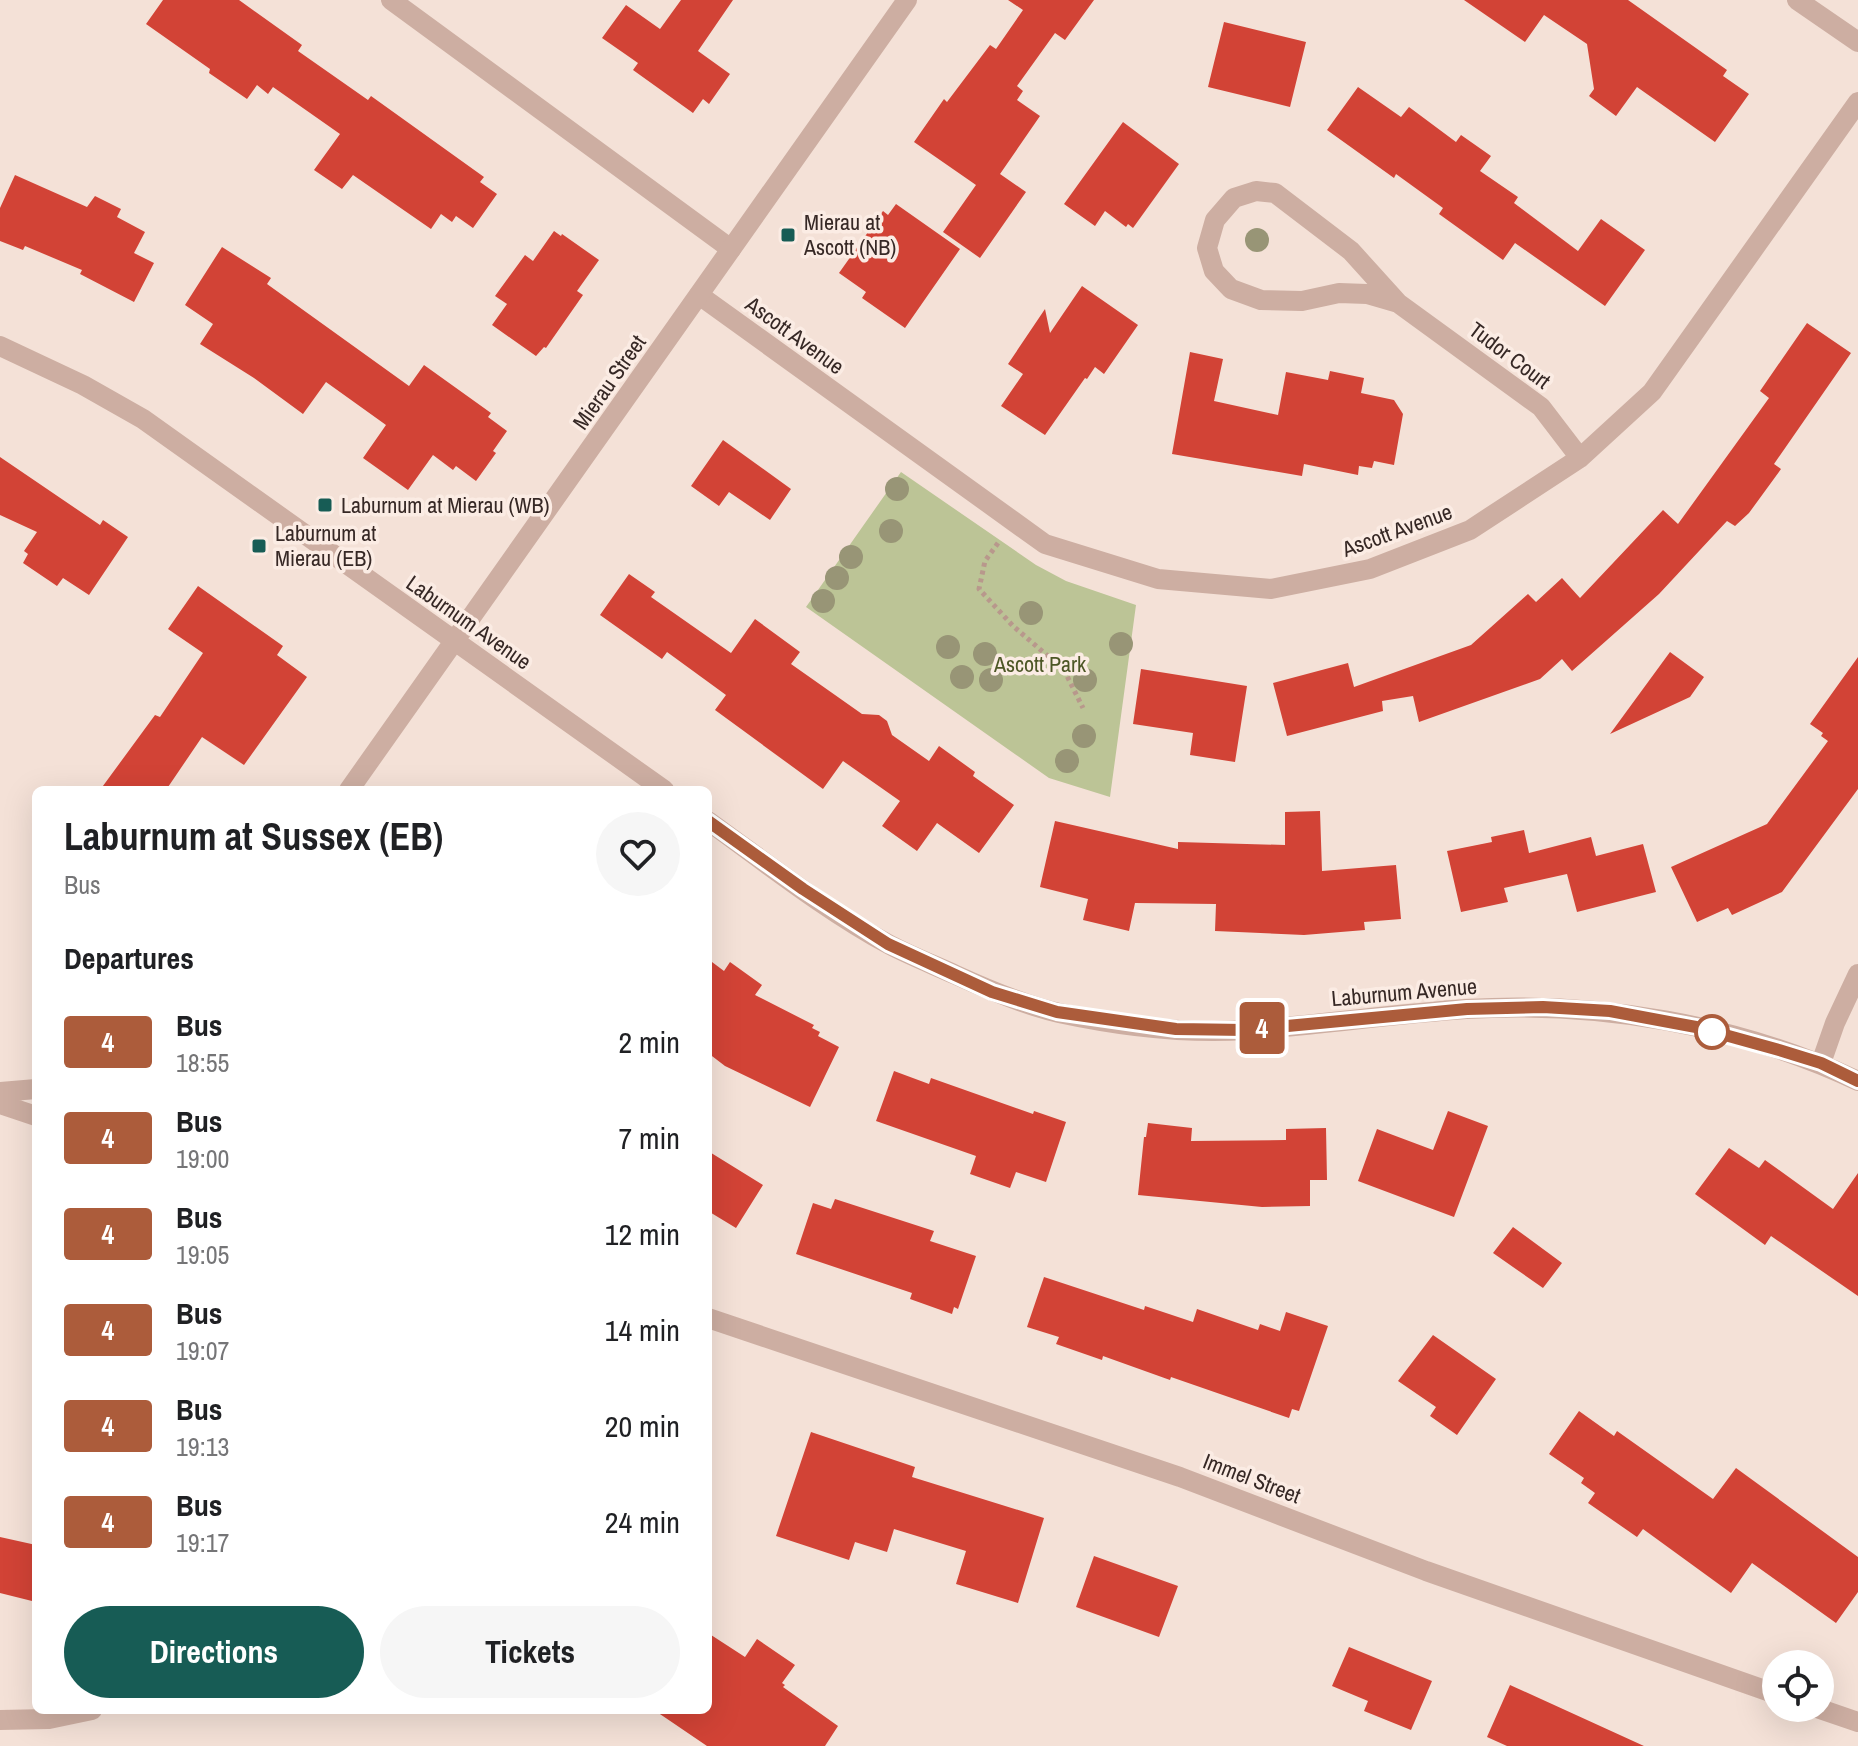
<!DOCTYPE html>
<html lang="en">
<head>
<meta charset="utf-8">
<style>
  body { margin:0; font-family:"Archivo Narrow",sans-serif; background:#f6f6f6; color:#202124; height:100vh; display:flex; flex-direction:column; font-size:30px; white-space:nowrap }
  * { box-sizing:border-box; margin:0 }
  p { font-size:26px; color:#757577 }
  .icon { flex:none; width:44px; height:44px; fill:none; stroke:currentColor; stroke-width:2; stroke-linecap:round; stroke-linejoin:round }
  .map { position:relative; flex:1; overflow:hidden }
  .drawer { position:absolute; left:32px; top:786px; width:680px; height:928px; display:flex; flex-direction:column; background:#fff; border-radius:12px; box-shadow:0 8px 32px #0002 }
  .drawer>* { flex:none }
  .badge { padding:0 16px; border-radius:6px; font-size:28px; line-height:52px }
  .fabs { position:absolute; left:1762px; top:1650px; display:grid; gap:16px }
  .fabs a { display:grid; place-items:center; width:72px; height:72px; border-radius:50%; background:#fff; box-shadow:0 8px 32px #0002; font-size:40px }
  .map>.badge { position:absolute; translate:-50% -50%; box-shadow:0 0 0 4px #fff }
  h2 { padding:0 32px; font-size:30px; line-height:72px }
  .round { display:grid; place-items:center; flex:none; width:84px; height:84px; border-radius:42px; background:#f6f6f6 }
  .summary { display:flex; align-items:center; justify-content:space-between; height:136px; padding:0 32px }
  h1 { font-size:38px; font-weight:700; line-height:60px }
  .button { display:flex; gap:16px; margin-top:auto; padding:16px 32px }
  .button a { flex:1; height:92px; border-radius:48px; background:#175c55; color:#fff; font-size:32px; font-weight:700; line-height:92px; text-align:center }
  .button a+a { background:#f6f6f6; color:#202124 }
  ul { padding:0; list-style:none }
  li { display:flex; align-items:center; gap:24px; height:96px; padding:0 32px }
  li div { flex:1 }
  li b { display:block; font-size:30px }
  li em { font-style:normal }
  li .badge { min-width:88px; font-weight:700; text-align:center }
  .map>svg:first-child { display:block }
  .green { fill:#bcc496 }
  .building { fill:#d24336 }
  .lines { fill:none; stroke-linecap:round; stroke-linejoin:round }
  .path { stroke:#b8988c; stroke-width:5; stroke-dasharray:4 4; stroke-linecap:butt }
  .minor { stroke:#cdaea2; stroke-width:20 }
  .tertiary { stroke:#cdaea2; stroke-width:20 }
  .tree { fill:#989576 }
  .line-casing { stroke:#fff; stroke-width:18 }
  .line { stroke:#ac5c3b; stroke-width:12 }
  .poi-dot { fill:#175c55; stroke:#fbece4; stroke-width:3 }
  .stop-dot { fill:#fff; stroke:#ac5c3b; stroke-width:4 }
  .labels { text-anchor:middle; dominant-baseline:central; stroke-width:7; stroke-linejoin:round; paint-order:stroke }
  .poi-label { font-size:22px; fill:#362825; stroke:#fbece4; text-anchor:start }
  .street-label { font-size:22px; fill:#362825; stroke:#fbece4 }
  .park-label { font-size:22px; fill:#4d5726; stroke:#fbece4 }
</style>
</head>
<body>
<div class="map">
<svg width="1858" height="1746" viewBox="0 0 1858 1746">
  <rect width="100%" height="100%" fill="#f4e1d7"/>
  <path class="green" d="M901,472L1036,565L1066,581L1136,605L1110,797L1049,778L806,607Z"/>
  <path class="building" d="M163,0H239L302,45L298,51L368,100L371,96L484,177L480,182L497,194L473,228L456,216L452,222L441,214L431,229L353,175L342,189L314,170L340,134L273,87L268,94L257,85L247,99L209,73L210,69L146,24Z
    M681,0H733L698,51L730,74L709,104L703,99L693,113L633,70L638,63L602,38L626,5L660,29Z
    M1008,0H1094L1065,40L1055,33L1017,86L1023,91L1017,100L1040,116L1000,174L1026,192L980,258L943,232L976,185L914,142L944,99L947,102L990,45L996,49L1023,10Z
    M1464,0H1628L1727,70L1723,76L1749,94L1715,142L1637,87L1616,116L1589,96L1594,89L1587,44L1544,15L1525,42Z
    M1224,22L1306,42L1290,107L1208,87Z
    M1358,87L1401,117L1409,107L1456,142L1461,135L1491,156L1480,171L1518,197L1514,203L1578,251L1601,219L1645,250L1605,306L1515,243L1503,260L1439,214L1443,208L1396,174L1394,178L1327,130Z
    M1123,122L1179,164L1133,228L1128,224L1126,227L1105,211L1095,226L1064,204Z
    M15,175L87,207L95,196L121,209L117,217L145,232L134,253L154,263L134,302L80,274L82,270L25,246L23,250L0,241V208Z
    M896,204L960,249L905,328L862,298L866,292L839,273L883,211L888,215Z
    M554,231L561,236L562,234L599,260L577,291L583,295L546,348L544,347L536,356L492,325L507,304L495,296L525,255L533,261Z
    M222,247L271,278L267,284L409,386L424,365L491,413L488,417L507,431L493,451L496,453L476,481L456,466L453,470L433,455L408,490L363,458L386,425L326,382L303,414L254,378L200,344L213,324L185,305Z
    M1082,286L1138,325L1104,374L1095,367L1087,379L1085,378L1045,435L1001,406L1023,374L1008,364L1045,309L1050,333Z
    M1807,323L1851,353L1774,464L1781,469L1749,513L1735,526L1727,521L1659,594L1572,671L1562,659L1540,679L1419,722L1413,696L1382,701L1383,711L1287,736L1273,683L1348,663L1354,687L1471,645L1528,594L1536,602L1562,578L1580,598L1663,510L1678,524L1769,398L1760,391Z
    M1190,352L1223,359L1214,401L1278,415L1286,372L1328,380L1330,371L1364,378L1361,393L1394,400L1403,414L1394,465L1374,461L1372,468L1359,466L1358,475L1304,464L1302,476L1172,454Z
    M723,440L791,489L770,520L729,492L719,506L691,486Z
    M0,457L100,525L103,520L128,537L89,595L63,578L57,586L23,563L28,554L24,551L37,532L0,515Z
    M629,574L655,592L651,597L731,653L755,619L800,652L791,664L862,714L879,715L887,721L892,735L929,761L939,746L975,772L973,776L1014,805L979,853L937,823L917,851L882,826L900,801L843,761L823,789L715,710L726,695L667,652L662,659L600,615Z
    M198,586L283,646L277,655L307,677L244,765L202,737L166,790H100L155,715L160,717L203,653L168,629Z
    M1670,652L1704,677L1690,697L1610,734Z
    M1858,657V789L1782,892L1732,915L1728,908L1697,922L1671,867L1767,824L1828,741L1821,736L1823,733L1810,724Z
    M1141,669L1247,686L1235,762L1190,755L1193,733L1133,724Z
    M1320,811L1322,871L1396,865L1401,919L1364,922L1365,930L1304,935L1215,931L1216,904L1135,903L1129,931L1083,920L1088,899L1040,887L1055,821L1178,849V842L1285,845V812Z
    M1524,830L1529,853L1591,837L1596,856L1643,844L1656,892L1577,912L1567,874L1504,888L1508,902L1461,912L1447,851L1492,842L1491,837Z
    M708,959L724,971L730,962L762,985L755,995L814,1025L812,1028L820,1032L818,1036L839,1047L810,1107L725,1066L708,1053Z
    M894,1071L929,1084L931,1078L1033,1114L1034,1111L1066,1122L1046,1182L1016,1172L1010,1188L970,1174L976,1156L876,1121Z
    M1448,1111L1488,1126L1454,1217L1358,1181L1377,1129L1433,1150Z
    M1148,1123L1192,1128L1191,1141L1286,1140V1129L1326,1128L1327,1180H1310V1206L1262,1207L1138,1195L1144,1137H1146Z
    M1729,1148L1759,1168L1765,1160L1833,1209L1858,1173V1296L1771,1236L1765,1245L1695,1194Z
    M708,1151L763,1185L736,1228L708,1211Z
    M835,1199L934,1231L930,1241L976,1256L958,1309L954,1307L952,1314L910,1299L912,1293L796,1254L813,1203L831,1209Z
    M1513,1227L1562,1263L1543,1288L1493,1253Z
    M1044,1277L1144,1310L1145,1306L1193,1322L1197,1309L1258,1330L1260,1324L1280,1331L1286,1312L1328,1326L1299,1411L1292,1409L1289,1418L1171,1377L1170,1380L1103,1356L1102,1360L1056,1344L1059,1337L1027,1327Z
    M1433,1335L1496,1379L1457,1435L1430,1416L1436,1407L1398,1381Z
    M1579,1411L1614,1436L1617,1431L1713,1499L1736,1468L1858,1557V1592L1836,1623L1752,1563L1731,1593L1643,1529L1637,1537L1588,1503L1595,1493L1581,1483L1584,1478L1549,1454Z
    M811,1432L915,1467L912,1477L1044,1518L1018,1603L956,1584L966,1551L894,1529L887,1552L855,1542L849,1560L776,1536Z
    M0,1537L36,1545V1602L0,1593Z
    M1094,1556L1178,1586L1159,1637L1076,1607Z
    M708,1633L745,1657L757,1639L795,1665L782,1683L785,1685L783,1687L838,1726L825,1746H707L654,1710H708Z
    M1349,1647L1432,1681L1411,1730L1364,1711L1368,1701L1332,1686Z
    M1510,1685L1644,1746H1507L1487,1737Z"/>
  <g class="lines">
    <path class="path" d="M998,543L985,561L979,589L1013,626L1064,670L1083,708"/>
    <path class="minor" d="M391,0L731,249
      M1797,0L1858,42
      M699,295L1045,544L1158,579L1271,589L1370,569L1470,530L1580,458L1652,392L1858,102
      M1398,303L1367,294L1339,293L1302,301L1261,300L1231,289L1214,271L1207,248L1215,220L1234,198L1256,191L1275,193L1351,251L1398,303L1541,407L1580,458
      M1821,1063L1835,1023L1858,974
      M0,1720L49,1719L92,1710"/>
    <path class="tertiary" d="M0,346L83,385L143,419L664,790
      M349,790L907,0
      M708,821C765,862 828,912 890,945C911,956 934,965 956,975C989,990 1024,1005 1059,1013C1119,1026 1185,1034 1247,1030C1320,1025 1393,1014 1466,1009C1598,1001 1738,1024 1858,1081
      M0,1092L36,1089
      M0,1104L36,1116
      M708,1318L1180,1477L1426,1571L1776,1694
      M1817,1708L1858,1722"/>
  </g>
  <g class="tree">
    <circle cx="1257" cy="240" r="12"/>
    <circle cx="897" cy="489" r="12"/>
    <circle cx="891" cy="531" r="12"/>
    <circle cx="851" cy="557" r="12"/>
    <circle cx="837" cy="578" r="12"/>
    <circle cx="823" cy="601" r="12"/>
    <circle cx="1031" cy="613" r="12"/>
    <circle cx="1121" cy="644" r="12"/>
    <circle cx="948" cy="647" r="12"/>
    <circle cx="985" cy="654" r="12"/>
    <circle cx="962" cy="677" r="12"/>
    <circle cx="991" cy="680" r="12"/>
    <circle cx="1085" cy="680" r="12"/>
    <circle cx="1084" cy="736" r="12"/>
    <circle cx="1067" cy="761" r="12"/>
  </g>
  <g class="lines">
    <defs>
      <path id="line" d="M708,821L803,889L888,944L992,992L1057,1012L1176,1029L1245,1030L1467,1009L1543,1007L1610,1011L1696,1027L1779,1050L1821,1063L1858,1081"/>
    </defs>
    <use href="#line" class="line-casing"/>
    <use href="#line" class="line"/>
  </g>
  <g class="poi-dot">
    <rect x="780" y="227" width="16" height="16" rx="4"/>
    <rect x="317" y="497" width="16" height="16" rx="4"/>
    <rect x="251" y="538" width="16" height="16" rx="4"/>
  </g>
  <circle class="stop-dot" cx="1712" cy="1032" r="16"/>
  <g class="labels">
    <g class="poi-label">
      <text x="804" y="222">Mierau at<tspan x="804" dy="25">Ascott (NB)</tspan></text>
      <text x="341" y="505">Laburnum at Mierau (WB)</text>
      <text x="275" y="533">Laburnum at<tspan x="275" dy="25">Mierau (EB)</tspan></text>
    </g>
    <g class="street-label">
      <text transform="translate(795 335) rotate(36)">Ascott Avenue</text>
      <text transform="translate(1510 355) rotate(37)">Tudor Court</text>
      <text transform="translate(609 382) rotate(-55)">Mierau Street</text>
      <text transform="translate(1397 530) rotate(-20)">Ascott Avenue</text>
      <text transform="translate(469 622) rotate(35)">Laburnum Avenue</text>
      <text transform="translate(1404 992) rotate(-5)">Laburnum Avenue</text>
      <text transform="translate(1252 1478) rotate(21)">Immel Street</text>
    </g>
    <g class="park-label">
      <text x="1040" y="664">Ascott Park</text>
    </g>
  </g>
</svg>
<div class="fabs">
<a><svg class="icon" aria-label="locate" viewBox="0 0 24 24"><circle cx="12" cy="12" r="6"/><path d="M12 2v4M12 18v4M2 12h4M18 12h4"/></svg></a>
</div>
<b class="badge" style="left:1262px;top:1028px;background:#ac5c3b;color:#fff">4</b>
<section class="drawer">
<div class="summary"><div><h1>Laburnum at Sussex (EB)</h1><p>Bus</p></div><a class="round"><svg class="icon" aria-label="heart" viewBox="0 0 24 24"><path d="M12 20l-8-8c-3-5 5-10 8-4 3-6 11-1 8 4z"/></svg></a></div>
<h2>Departures</h2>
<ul>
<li><span class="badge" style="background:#ac5c3b;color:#fff">4</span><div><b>Bus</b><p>18:55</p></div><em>2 min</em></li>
<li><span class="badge" style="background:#ac5c3b;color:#fff">4</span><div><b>Bus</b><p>19:00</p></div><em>7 min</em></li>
<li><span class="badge" style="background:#ac5c3b;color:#fff">4</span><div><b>Bus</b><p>19:05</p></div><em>12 min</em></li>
<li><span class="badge" style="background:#ac5c3b;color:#fff">4</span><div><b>Bus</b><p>19:07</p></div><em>14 min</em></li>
<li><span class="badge" style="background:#ac5c3b;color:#fff">4</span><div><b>Bus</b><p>19:13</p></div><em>20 min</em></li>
<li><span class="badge" style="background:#ac5c3b;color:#fff">4</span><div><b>Bus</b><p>19:17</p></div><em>24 min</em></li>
</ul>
<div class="button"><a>Directions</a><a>Tickets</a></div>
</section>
</div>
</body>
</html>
